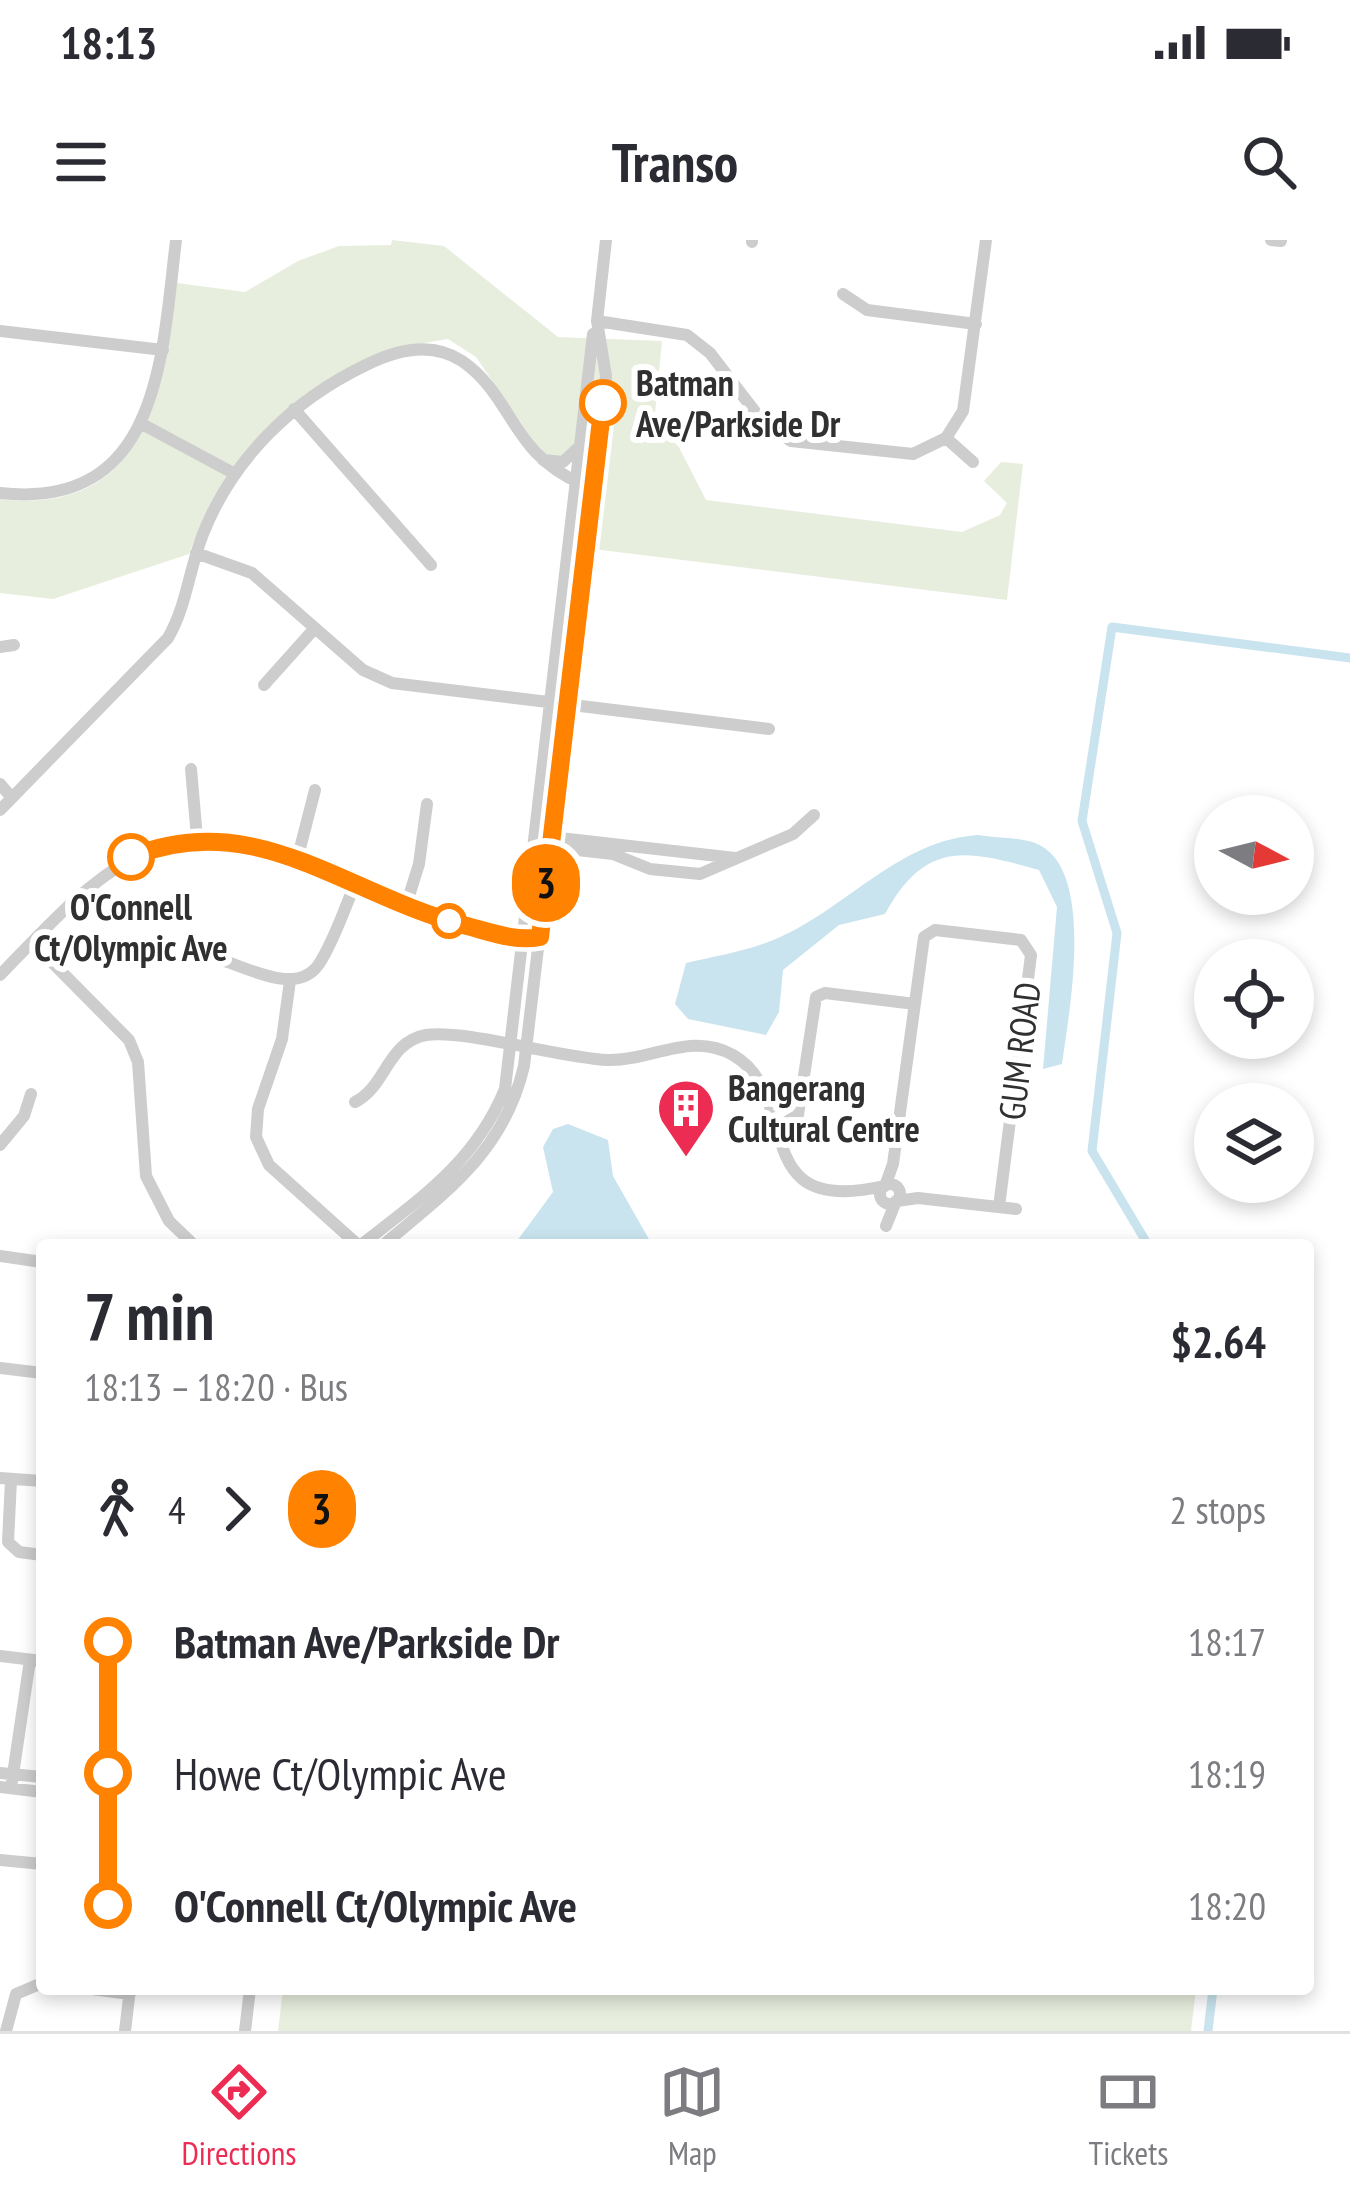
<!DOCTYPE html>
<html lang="en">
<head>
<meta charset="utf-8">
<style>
  body { margin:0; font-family:"PT Sans Narrow",sans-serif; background:#f7f7f7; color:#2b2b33; height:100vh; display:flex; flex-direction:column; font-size:45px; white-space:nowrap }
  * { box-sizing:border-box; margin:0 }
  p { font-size:39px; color:#7c7c81 }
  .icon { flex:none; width:66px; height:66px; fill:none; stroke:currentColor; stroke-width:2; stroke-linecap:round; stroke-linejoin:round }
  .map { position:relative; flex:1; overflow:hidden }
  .details { position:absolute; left:36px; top:999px; width:1278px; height:756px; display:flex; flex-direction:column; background:#fff; border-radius:12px; box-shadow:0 6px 18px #0003 }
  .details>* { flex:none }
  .badge { padding:0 24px; border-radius:39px; font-size:42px; line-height:78px }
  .needle { width:78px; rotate:97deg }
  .fabs { position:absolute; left:1194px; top:555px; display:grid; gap:24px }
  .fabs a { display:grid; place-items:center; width:120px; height:120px; border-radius:50%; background:#fff; box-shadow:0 6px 18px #0003; font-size:60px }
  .map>.badge { position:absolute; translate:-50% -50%; box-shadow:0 0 0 6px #fff }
  .legs { display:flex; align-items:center; gap:18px; height:132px; padding:0 48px; font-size:39px }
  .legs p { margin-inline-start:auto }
  .overview { display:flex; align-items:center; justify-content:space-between; height:204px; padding:0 48px }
  h1 { font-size:66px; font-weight:600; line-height:90px }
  ul { padding:0 48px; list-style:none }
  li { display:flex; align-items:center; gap:42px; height:132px; font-size:45px }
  li i { display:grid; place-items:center; width:18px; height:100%; margin:0 15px; background:currentColor }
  li i::after { content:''; width:30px; height:30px; margin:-15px; border:9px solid; border-radius:50%; background:#fff }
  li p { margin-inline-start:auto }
  li:first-child i { background:linear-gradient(#0000 50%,currentColor 0) }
  li:last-child i { background:linear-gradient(currentColor 50%,#0000 0) }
  .status { display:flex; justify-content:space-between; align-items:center; height:84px; padding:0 60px; background:#fff; direction:ltr }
  .status svg { height:33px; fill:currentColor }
  header { display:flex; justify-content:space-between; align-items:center; height:156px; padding:0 48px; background:#fff; font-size:54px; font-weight:600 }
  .tabs { display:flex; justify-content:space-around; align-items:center; height:168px; border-top:3px solid #e1e1e2; background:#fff; font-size:33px; color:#7c7c81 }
  .tabs a { display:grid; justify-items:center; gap:6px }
  .tabs .current { color:#ed2c53 }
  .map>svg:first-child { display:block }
  .green { fill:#e8eede }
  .water { fill:#c9e4ee }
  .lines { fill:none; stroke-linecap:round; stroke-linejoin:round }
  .canal { stroke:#c9e4ee; stroke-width:9 }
  .minor { stroke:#cdcdcd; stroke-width:12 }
  .line-1-casing { stroke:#fff; stroke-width:27 }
  .line-1 { stroke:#ff8200; stroke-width:18 }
  .stop-1-dot { fill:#fff; stroke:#ff8200; stroke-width:6 }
  .labels { text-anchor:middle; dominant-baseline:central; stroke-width:12; stroke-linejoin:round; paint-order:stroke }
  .stop-label { font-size:36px; font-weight:bold; fill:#303030; stroke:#fff; text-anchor:start }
  .street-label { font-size:36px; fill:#303030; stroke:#fff }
  .poi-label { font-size:36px; font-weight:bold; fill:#303030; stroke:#fff; text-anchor:start }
</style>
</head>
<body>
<div class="status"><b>18:13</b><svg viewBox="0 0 49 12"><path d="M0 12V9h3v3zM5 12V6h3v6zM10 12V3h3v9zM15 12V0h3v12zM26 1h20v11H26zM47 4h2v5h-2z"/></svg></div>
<header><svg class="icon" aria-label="menu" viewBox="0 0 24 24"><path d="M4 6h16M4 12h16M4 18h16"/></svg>Transo<svg class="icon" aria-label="search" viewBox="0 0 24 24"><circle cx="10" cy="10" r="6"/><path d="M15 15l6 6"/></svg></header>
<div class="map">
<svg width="1350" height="1791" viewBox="0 0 1350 1791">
  <rect width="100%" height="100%" fill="#fff"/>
  <path class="green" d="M392,0L444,6L558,97L662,101L655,173L665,180L706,260L962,292L1000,275L1007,263L984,241L1001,222L1023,224L1007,360L593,309L605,205L576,203L570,214L552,219L541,212L476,117L448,99C328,115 229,200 189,314L53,359L0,353V259C144,276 162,156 177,43L245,52L298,21L339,6L391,5Z
    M283,1749H1196L1191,1791H278Z"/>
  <path class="water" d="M978,595C996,598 1018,597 1035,603C1097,626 1069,772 1062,824L1043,829L1057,667L1039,630C967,610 926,599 885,674L839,685L783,730L779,772L766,795L688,779L675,764L686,723C716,716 749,711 778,698C847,668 899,600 978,595Z
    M568,884L608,900L613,936L650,1001L658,1005H514L553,952L543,907L553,889Z"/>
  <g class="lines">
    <path class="canal" d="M1148,1005L1092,911L1117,693L1082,581L1112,387L1350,418
      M1208,1791L1213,1749"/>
    <path class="minor" d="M752,0V2
      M1271,0L1281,1
      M843,54L867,70L976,84
      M597,81L687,95L710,113L763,182L791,201L913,214L946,198L963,171L986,0
      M0,91L163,110
      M294,169L431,325
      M140,183L235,234
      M946,198L973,222
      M543,220L563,222L580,206
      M0,253C160,271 162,116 176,0
      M196,313L252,333L363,430L392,443L769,489
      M0,407L14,405
      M264,445L315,388
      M191,529L197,598
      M0,544L12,558
      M0,570L168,398C187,365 189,329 203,294C233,218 293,160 366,125C396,110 432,101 462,121C514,157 510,213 582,244
      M551,597L735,618
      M550,607L613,614L650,629L700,634L793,594L814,575
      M297,620L315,550
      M405,669L419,624L427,564
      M32,702L129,800L138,822L146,936L169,981L194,1005
      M189,712C226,712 292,764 319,724C334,701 343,672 354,647
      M0,735C76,658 151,563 273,610C327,631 377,662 434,678C462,685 505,703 533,698
      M290,741L282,799L258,869L256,897L269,925L358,1005
      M355,862C386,847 387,802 426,795C465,789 560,818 608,820C652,821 691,791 733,815C804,856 744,978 884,946
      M775,889L798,875L816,757L825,753L915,764
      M0,905L24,876L31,854
      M880 954a10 10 0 1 1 20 0a10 10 0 1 1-20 0Z
      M885,946L893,924L924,697L935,690L1021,700L1031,715L999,967
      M897,961L918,958L1016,969
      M886,986L896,961
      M361,1005C421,958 475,922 505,849L593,94
      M383,1005C446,952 504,912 524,826L606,136L597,81L606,0
      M0,1016L42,1022
      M0,1128L42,1133
      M0,1238L42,1241
      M11,1240L8,1302L19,1312L42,1315
      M0,1416L42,1421
      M0,1533L42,1537
      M0,1547L42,1552
      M11,1548L30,1420
      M0,1620L42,1624
      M92,1749L130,1754
      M6,1791L16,1754L42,1743
      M125,1791L130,1749
      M245,1791L250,1749"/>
  </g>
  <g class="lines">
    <defs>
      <path id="line-1" d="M131,617C257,566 347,656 467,686C490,692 516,702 540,697L603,163"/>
    </defs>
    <use href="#line-1" class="line-1-casing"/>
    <use href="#line-1" class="line-1"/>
  </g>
  <defs>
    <symbol id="building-pin" viewBox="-11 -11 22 30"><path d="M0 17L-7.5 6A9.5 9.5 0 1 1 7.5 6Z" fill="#ed2c53" stroke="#fff"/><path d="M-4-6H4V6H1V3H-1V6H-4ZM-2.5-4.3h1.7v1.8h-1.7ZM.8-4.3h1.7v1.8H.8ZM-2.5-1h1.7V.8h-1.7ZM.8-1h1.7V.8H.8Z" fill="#fff"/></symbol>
  </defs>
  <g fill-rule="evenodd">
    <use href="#building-pin" x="653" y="835" width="66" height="90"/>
  </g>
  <g class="stop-1-dot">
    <circle cx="603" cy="163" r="21"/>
    <circle cx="131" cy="617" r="21"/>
    <circle cx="449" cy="681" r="15"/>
  </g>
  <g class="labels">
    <g class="stop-label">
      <text x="636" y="142">Batman<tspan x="636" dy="41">Ave/Parkside Dr</tspan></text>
      <text x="131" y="666" text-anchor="middle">O'Connell<tspan x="131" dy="41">Ct/Olympic Ave</tspan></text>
    </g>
    <g class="street-label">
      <text transform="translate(1019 811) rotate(-83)">GUM ROAD</text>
    </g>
    <g class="poi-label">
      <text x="728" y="847">Bangerang<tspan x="728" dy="41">Cultural Centre</tspan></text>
    </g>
  </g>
</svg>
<div class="fabs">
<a><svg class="needle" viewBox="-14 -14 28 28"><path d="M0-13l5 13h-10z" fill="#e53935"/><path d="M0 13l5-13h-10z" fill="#7c7c81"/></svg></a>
<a><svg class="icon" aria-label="locate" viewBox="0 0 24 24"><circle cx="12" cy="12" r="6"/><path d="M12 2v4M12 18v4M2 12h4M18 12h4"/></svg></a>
<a><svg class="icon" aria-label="layers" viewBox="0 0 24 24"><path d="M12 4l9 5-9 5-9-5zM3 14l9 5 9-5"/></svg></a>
</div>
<b class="badge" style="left:546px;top:643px;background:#ff8200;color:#111">3</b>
<section class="details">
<div class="overview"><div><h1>7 min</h1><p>18:13 – 18:20 · Bus</p></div><b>$2.64</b></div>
<div class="legs"><svg class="icon" aria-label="walk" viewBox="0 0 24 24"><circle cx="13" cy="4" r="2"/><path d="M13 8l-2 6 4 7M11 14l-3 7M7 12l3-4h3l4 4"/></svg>4<svg class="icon" aria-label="forward" viewBox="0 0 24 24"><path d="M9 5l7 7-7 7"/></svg><b class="badge" style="background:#ff8200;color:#111">3</b><p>2 stops</p></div>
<ul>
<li><i style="color:#ff8200"></i><b>Batman Ave/Parkside Dr</b><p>18:17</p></li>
<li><i style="color:#ff8200"></i><span>Howe Ct/Olympic Ave</span><p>18:19</p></li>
<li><i style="color:#ff8200"></i><b>O'Connell Ct/Olympic Ave</b><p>18:20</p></li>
</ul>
</section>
</div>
<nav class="tabs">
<a class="current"><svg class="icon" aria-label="directions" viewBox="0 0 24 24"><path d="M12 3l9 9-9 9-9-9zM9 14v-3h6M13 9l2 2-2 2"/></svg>Directions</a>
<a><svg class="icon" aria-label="map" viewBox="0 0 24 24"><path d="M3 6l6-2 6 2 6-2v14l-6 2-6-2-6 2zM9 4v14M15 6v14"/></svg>Map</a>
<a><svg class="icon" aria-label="tickets" viewBox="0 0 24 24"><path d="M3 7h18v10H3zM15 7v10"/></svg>Tickets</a>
</nav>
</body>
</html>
